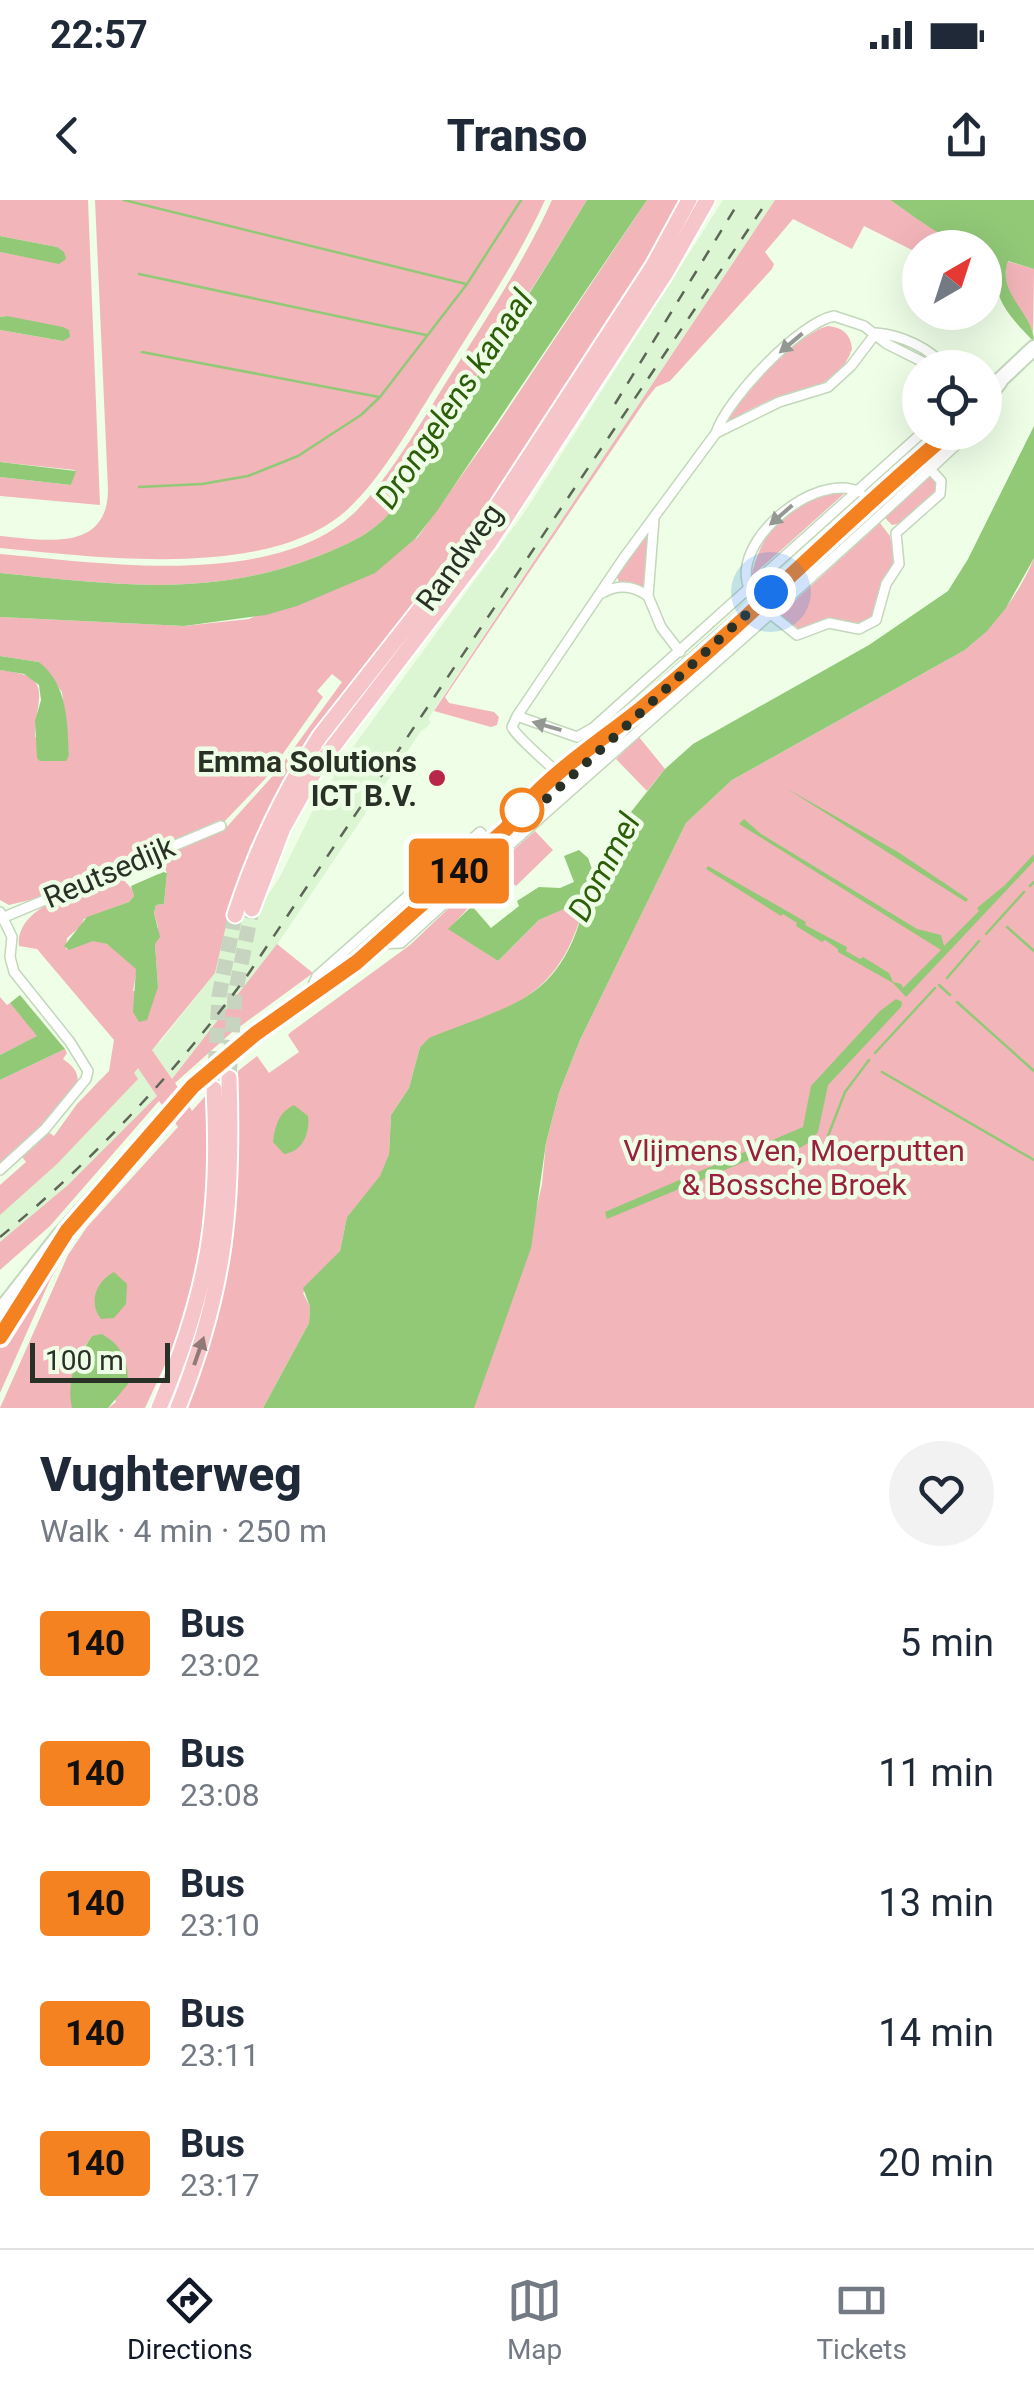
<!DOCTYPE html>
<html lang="en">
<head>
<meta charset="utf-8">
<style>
  body { margin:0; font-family:Roboto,sans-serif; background:#f2f2f3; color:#1f2937; height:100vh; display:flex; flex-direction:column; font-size:38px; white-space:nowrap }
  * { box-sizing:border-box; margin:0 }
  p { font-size:32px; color:#747a83 }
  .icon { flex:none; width:55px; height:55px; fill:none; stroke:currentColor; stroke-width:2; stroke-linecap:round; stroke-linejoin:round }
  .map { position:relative; height:1208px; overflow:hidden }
  .side { display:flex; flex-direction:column; background:#fff; flex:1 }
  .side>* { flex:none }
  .badge { padding:0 20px; border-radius:8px; font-size:35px; line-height:65px }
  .needle { width:65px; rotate:39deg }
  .tools { position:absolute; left:902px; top:30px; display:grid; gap:20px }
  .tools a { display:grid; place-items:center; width:100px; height:100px; border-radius:50%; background:#fff; box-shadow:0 10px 40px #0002; font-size:50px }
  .scale { position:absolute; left:30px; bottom:25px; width:140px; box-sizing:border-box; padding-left:10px; border:5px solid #293025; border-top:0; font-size:28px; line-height:35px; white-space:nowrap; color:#293025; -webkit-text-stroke:8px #eefee7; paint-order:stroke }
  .you { position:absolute; width:50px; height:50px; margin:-25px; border:8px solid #fff; border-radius:50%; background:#1a73e8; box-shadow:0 0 0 15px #1a73e833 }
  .map>.badge { position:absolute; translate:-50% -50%; box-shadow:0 0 0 5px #fff }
  .round { display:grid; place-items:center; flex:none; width:105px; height:105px; border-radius:52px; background:#f2f2f3 }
  .headline { display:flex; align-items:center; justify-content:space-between; height:170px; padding:0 40px }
  h1 { font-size:48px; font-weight:800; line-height:75px }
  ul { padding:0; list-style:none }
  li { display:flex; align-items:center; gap:30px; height:130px; padding:0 40px }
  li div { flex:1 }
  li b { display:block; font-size:38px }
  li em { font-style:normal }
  li .badge { min-width:110px; font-weight:700; text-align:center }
  .status { display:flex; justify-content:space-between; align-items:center; height:70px; padding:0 50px; background:#fff; direction:ltr }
  .status svg { height:28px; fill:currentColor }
  header { display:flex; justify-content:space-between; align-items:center; height:130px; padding:0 40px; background:#fff; font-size:45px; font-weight:800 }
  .tab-bar { display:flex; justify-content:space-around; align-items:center; height:140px; border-top:2px solid #e0e1e3; background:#fff; font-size:28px; color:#747a83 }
  .tab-bar a { display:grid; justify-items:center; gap:5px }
  .tab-bar .on { color:#111827 }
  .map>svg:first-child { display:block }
  .built { fill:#dcf5d2 }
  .green { fill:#f2b5ba }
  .water { fill:#91c977 }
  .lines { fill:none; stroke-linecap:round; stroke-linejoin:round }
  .stream { stroke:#91c977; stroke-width:2.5 }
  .primary-tunnel { stroke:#c7d5c0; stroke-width:15; stroke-dasharray:15 8; stroke-linecap:butt }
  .street-casing { stroke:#c3d7bb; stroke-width:12 }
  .secondary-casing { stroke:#c3d7bb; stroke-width:18 }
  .primary-casing { stroke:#fff; stroke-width:19 }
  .street { stroke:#fff; stroke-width:9 }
  .secondary { stroke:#fff; stroke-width:14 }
  .primary { stroke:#f5c5ca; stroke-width:15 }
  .rail { stroke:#5c6557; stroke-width:2.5; stroke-dasharray:12 12; stroke-linecap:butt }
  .oneway { fill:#949892 }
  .oneway2 { fill:#8f7a78 }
  .line-casing { stroke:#fff; stroke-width:22 }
  .line { stroke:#f58220; stroke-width:15 }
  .walk { stroke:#293025; stroke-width:10; stroke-dasharray:0 18 }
  .poi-dot { fill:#b82749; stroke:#eefee7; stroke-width:4 }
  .stop-dot { fill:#fff; stroke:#f58220; stroke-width:5 }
  .labels { text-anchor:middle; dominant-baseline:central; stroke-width:9; stroke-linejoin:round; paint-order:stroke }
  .street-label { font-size:30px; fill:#293025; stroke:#eefee7 }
  .poi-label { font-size:30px; font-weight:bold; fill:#293025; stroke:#eefee7; text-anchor:end }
  .park-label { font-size:30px; fill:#99213d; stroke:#eefee7 }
  .water-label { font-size:32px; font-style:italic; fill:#2c5e08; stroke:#eefee7 }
</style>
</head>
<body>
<div class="status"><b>22:57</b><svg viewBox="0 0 49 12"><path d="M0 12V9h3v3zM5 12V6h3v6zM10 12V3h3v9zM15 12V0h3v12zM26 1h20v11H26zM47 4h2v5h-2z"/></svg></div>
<header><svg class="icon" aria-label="back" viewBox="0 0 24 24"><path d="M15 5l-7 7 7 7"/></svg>Transo<svg class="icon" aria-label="share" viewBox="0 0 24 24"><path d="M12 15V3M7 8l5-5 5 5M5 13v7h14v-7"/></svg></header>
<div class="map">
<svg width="1034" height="1208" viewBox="0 0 1034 1208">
  <rect width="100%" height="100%" fill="#eefee7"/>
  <path class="built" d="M723,0H775L428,519L431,522L426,528L421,531L272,752L189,860L113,945L0,1045V989L65,930L68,918L99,880L161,841L215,773L228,717L261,705L280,677L312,612L345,558L526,310Z"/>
  <path class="green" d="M0,0H88L100,305L0,296V277L71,285L75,270L0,262V130L63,141L7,116L0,117V52L59,63L57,47L0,36Z
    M95,0H545C517,62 477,120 441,178C416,217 382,278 348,309C270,381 98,357 0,348V336C45,340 108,353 108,289Z
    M552,0H587C542,74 495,146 449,220C427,254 408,300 376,326C359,340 336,349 316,357C208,399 112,384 0,373V354C101,363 272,389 353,314C386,283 421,223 445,184C483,124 523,64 552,0Z
    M647,0H683L664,37L465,343L295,560L250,647L228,717L215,773L152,850L172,879L277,744L313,773L231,833L175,883L192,911L208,893L205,1046L200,1045L198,1059L228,1064L237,990L238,871L257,856L269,873L299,852L288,835L291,832L410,745L473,685L481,694L449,729L498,761L539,720L586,698C561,797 517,806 430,838L420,847L409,888L391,915L389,954L380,977L347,1017L340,1051L303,1093L310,1107L309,1123L263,1208H183L223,1085L199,1081L186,1129L169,1156L145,1208H108L116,1202L92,1136L76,1158L72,1208H0L68,1055L87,1027L178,927L159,901L50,1026L0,1070V1042L68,985L157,896L138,868L134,873L138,879L57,964L0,1015V985L26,962L22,957L48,932L54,936L77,904L109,871L114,840L37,749L19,746C15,704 88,688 119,675L132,689L134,696L129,702L84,719L81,726L67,738L66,749C76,749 81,743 91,741C109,739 125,758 137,769L133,791L158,787L155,744L158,727L154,713L156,705L164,704L167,673L159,656L224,630L278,570L342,482L332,474L317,491L323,497L265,579L224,622L220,620L42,697L9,705L0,700V470C57,476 35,497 35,537L69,555L62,492L39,462L0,456V417L184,426L249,419L417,338L496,227Z
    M775,0H890L928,26L973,47L920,48V54L864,26L852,49L793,19L765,52L774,64L772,69L670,181L656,187L645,201L445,497L449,503L494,512L499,517L497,525L491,527L434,511Z
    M1007,61L1034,69L1033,132C1019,111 1000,88 1007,61Z
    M828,126C842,127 851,134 852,149C837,190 808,184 775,198C760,204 745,212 731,220L727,218C741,192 799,133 828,126Z
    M929,276L937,285L936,292L903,323L892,325L885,318Z
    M831,292H846L751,377C763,327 785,310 831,292Z
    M880,323L890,336L895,362L874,418L860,426L829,419L798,432L778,416Z
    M646,336L651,341L645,389L619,382L617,377Z
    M1034,358V1208H472L523,1069L542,984L546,943L559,893L580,840L686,623L732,580L965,450C995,425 1019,395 1034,358Z
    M639,537L665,569L647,591L616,559Z
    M535,631L553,650L516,686L494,667Z
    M0,797L7,805L10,803L38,836L0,855Z
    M65,849L67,853L63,859C73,866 80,873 77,885L43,926L0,965V880Z
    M169,920L172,923L76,1034L50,1080L0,1193V1144L5,1135L65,1041Z"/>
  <path class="water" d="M587,0H647L437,311L416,338L375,373L297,406L266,415L184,426L0,417V373C112,384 208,399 316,357C336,349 359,340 376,326C408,300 427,254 449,220C496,147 542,74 587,0Z
    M890,0H1034V69L1008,61C996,94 1034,113 1034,142C1003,109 996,102 992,57L985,54V48C951,47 917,18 890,0Z
    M0,36L57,47L64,52L66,59L59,64L0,52Z
    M7,116L63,127L69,130L70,137L63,141L0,130V117Z
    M1034,226V358L1006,408L987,431L965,450L732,580L686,623L580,840L559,893L546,943L531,1048L474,1208H263L309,1123L310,1107L303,1088L340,1051L347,1017L380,976L389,954L391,915L409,888L420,847L429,838C515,803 562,801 586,699L539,720L498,761L448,729L472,706L491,728L519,706L517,701L539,687L560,688L574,682L564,656L579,650L588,658L592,669L598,666L615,640L612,636L665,569L693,544L869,445L948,391L968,359Z
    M0,262L76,271L71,285L0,277Z
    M0,456L39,462C68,485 67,521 69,555L66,561H40L37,558L35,521L41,500L39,485L24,474L0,470Z
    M786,588L898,652L968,699L966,702Z
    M744,619L761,634L917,729L941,735L944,746L979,711L977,708L1005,685L1034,654V661L906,797L893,783L838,752V749L825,740L822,742L796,726L797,723L783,714L781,716L706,669L708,666L806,722L805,725L847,747L846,751L860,759L863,757L889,773L893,782L901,784L903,788L941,750L739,624Z
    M163,672L167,673L164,704L156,705L154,713L160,737L155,744L158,787L147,820L139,822L133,812L136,769L107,744L93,741L69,750L64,746L87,717L129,702L134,696L131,686Z
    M20,795L65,849L0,880V855L37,836L10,803Z
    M896,799L902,802L901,807L828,885L818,932L808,943L793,952L756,957L607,1019L605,1012L803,927L811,886L880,811Z
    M294,905L308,916C310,933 303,952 284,954L273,942C275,926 279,912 294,905Z
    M114,1072L127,1084L126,1104L114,1118L101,1119C88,1103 96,1081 114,1072Z
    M102,1134C123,1147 128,1159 128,1184L108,1208H72C66,1180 76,1159 92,1136Z"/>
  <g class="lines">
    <path class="stream" d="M124,0L466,84
      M139,74L426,135
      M142,152L379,197
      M139,287L202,284L248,276L298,256L361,215L380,197L467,84L521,0
      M1030,686L1034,682
      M1007,727L1034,751
      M986,734L1024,692
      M947,778L979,741
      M939,785L950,795
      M957,802L1034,871
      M875,853L935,788
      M882,872L1034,960
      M828,936L845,892L869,860"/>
    <path class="primary-tunnel" d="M229,878L235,795L252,709
      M214,889L219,796L235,715"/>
    <defs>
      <path id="street" d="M876,133C901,135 930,148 946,168
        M985,206L991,212L985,218
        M716,233L779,202L828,187L851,166L876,133
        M654,319L648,396L661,427L680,452
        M750,390C727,344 815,270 860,292
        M602,393C618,384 633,385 648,396
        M772,415L797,435L829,423L859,429L876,420L886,384L899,364L896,333L940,294L941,281L931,270
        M517,516L577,537L593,528L923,232
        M561,576C550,565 516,537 512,527L517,516L623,359L716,233C727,199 799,123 834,116L864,126L887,144L935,168
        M0,712L12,737L10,757L14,772L70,842L88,871L86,879L45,929L0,970
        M2,718L221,626
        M378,744L401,743C589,571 784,407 970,232
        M309,794L317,776L480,632L490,643"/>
      <path id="secondary" d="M985,188L1000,180L1034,148
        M985,201L1000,181
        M633,514L951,232
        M549,585L615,527
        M0,1111L58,1037L193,886L255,835L357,762L490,643L526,617L605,548L639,510
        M0,1137L43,1070"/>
      <path id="primary" d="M252,709L283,628L316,569L489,343L665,74L707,0
        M235,715C256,650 283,593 320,536L478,335L653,66L689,0
        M159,1208C208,1091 221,1015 214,889
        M178,1208C226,1088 233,1005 229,878"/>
    </defs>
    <use href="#street" class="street-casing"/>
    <use href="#secondary" class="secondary-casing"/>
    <use href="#primary" class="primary-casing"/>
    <use href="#street" class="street"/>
    <use href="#secondary" class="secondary"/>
    <use href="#primary" class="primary"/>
    <path class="rail" d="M615,204L740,0
      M0,1037C93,961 175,873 247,776L768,0"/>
  </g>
  <defs><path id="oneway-solid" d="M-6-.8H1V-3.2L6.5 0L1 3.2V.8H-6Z" transform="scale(2.5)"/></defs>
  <g class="oneway">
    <use href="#oneway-solid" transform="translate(791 143) rotate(140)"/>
    <use href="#oneway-solid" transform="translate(781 315) rotate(139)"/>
    <use href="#oneway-solid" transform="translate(547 526) rotate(-164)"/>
  </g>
  <use class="oneway2" href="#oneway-solid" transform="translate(199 1151) rotate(-71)"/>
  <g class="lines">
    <defs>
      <path id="line" d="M0,1137L67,1031L193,886L255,834L357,762L507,628C540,579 597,544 643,507C749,420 845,320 950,232"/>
    </defs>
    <use href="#line" class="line-casing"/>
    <use href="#line" class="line"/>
    <path class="walk" d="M522,610L526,617C609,544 688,467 771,392"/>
  </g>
  <circle class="poi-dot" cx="437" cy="578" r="10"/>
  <circle class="stop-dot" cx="522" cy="610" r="20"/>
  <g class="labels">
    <g class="street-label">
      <text transform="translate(459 357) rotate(-54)">Randweg</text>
      <text transform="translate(109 672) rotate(-23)">Reutsedijk</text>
    </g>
    <g class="poi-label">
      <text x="417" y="561">Emma Solutions<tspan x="417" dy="34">ICT B.V.</tspan></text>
    </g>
    <g class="park-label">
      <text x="794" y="950">Vlijmens Ven, Moerputten<tspan x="794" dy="34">&amp; Bossche Broek</tspan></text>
    </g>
    <g class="water-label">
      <text transform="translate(454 199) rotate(-56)">Drongelens kanaal</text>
      <text transform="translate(604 667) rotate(-62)">Dommel</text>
    </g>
  </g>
</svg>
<div class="tools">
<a><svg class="needle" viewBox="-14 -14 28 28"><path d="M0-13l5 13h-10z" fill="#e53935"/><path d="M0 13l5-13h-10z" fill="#747a83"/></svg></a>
<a><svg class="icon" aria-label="locate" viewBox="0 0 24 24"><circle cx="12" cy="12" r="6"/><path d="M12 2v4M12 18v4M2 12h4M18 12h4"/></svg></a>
</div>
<div class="scale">100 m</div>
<div class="you" style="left:771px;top:392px"></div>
<b class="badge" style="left:459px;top:671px;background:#f58220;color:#111">140</b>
</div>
<section class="side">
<div class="headline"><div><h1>Vughterweg</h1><p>Walk · 4 min · 250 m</p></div><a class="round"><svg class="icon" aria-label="heart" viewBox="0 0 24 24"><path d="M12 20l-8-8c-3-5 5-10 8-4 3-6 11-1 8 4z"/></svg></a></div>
<ul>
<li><span class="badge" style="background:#f58220;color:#111">140</span><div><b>Bus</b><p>23:02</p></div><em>5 min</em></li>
<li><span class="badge" style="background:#f58220;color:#111">140</span><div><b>Bus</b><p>23:08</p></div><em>11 min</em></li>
<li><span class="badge" style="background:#f58220;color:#111">140</span><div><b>Bus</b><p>23:10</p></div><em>13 min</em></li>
<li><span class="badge" style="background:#f58220;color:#111">140</span><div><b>Bus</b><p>23:11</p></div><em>14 min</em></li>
<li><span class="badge" style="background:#f58220;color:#111">140</span><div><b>Bus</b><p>23:17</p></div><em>20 min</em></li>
</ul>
</section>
<nav class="tab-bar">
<a class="on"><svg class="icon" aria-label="directions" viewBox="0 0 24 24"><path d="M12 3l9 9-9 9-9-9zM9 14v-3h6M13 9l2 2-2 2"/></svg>Directions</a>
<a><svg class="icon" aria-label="map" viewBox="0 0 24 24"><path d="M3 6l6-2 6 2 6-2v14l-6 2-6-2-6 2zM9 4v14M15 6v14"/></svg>Map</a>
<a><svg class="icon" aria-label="tickets" viewBox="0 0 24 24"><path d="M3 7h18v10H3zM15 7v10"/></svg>Tickets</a>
</nav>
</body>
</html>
